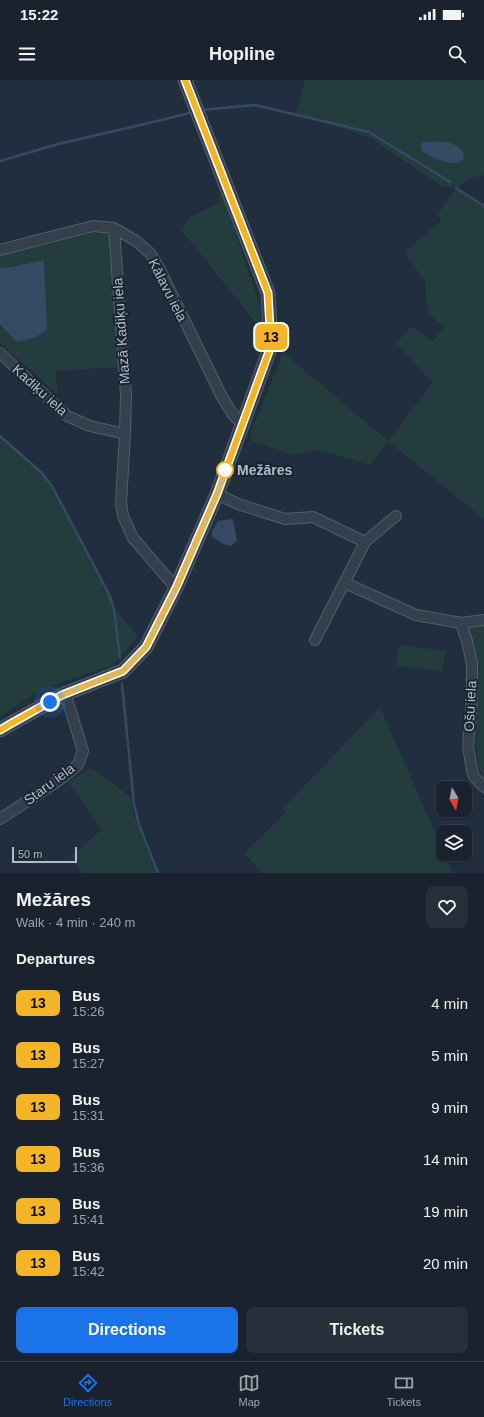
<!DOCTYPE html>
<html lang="en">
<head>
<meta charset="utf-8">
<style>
  body { margin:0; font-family:Helvetica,sans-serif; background:#262f3a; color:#f1f3f6; height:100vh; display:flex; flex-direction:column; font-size:15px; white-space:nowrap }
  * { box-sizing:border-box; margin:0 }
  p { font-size:13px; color:#9fa4aa }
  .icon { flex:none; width:22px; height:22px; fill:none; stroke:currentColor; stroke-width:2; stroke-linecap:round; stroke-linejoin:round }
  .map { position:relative; height:793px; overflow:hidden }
  .drawer { display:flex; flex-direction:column; background:#19222e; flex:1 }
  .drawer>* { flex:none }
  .badge { padding:0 8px; border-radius:6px; font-size:14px; line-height:26px }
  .needle { width:26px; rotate:170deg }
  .fabs { position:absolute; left:436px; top:701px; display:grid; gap:8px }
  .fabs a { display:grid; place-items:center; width:36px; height:36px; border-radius:8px; background:#19222e; box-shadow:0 1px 3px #0004,0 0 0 1px #373f4a; font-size:20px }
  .scale { position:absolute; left:12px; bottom:10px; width:65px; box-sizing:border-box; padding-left:4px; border:2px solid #b1bbc9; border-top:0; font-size:11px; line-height:14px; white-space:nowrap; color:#b1bbc9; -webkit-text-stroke:3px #1a2532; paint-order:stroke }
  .you { position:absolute; width:20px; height:20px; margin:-10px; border:3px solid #fff; border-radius:50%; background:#1a73e8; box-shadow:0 0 0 6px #1a73e833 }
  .map>.badge { position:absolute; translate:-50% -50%; box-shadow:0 0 0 2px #fff }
  h2 { padding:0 16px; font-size:15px; line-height:36px }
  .round { display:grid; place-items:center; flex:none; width:42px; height:42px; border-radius:8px; background:#262f3a }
  .summary { display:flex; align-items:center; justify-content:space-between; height:68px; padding:0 16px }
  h1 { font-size:19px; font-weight:800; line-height:30px }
  .cta { display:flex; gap:8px; margin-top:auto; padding:8px 16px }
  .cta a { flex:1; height:46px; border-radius:8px; background:#1a73e8; color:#fff; font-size:16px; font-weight:800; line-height:46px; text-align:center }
  .cta a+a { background:#262f3a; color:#f1f3f6 }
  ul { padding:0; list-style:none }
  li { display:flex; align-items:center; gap:12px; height:52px; padding:0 16px }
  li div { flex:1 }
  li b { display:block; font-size:15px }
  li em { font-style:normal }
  li .badge { min-width:44px; font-weight:700; text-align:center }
  .status { display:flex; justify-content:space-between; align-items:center; height:28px; padding:0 20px; background:#19222e; direction:ltr }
  .status svg { height:11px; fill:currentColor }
  header { display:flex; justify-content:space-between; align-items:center; height:52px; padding:0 16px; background:#19222e; font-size:18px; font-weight:800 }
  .menu { display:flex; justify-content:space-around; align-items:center; height:56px; border-top:1px solid #373f4a; background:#19222e; font-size:11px; color:#9fa4aa }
  .menu a { display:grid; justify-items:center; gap:2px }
  .menu .active { color:#1a73e8 }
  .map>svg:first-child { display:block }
  .green { fill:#233c3e }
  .water { fill:#344a65 }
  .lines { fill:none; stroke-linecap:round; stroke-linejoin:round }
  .stream { stroke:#344a65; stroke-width:2.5 }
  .minor-casing { stroke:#535e6b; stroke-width:12 }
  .tertiary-casing { stroke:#535e6b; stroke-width:15 }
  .minor { stroke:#35404d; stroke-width:10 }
  .tertiary { stroke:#35404d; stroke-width:13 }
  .line-casing { stroke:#fff; stroke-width:9 }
  .line { stroke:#f4b427; stroke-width:6 }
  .walk { stroke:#b1bbc9; stroke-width:4; stroke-dasharray:0 7.2 }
  .stop-dot { fill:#fff; stroke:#f4b427; stroke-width:2 }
  .labels { text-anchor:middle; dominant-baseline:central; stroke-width:4; stroke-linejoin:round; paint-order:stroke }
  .street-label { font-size:14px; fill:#b1bbc9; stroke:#1a2532 }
  .stop-label { font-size:14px; font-weight:bold; fill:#b1bbc9; stroke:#1a2532; text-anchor:start }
</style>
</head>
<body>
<div class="status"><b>15:22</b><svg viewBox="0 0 49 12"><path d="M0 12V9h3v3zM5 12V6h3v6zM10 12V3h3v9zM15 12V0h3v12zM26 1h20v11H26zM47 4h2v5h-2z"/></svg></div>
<header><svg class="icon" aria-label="menu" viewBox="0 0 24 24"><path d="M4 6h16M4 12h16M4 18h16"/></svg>Hopline<svg class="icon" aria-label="search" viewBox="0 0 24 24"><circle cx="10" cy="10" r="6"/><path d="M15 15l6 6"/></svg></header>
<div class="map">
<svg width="484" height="793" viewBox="0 0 484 793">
  <rect width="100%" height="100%" fill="#212e3d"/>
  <path class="green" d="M305,0H484V95L470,98L457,108L484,126V439L388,361L370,385L319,370L293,375L253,361L250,355L283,272L388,361L432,303L396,263L411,246L433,262L444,246L434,239L427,229L425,202L404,172L441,141L438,134L456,108L443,107L371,58L296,33Z
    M221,111L260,225L264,253L182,151L189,137L217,124Z
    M96,152L108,154L112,161L120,287L55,291L58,315L0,263V176Z
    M0,356L42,393L52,406L109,514L114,529L138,556L113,585L44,608L0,637Z
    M476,543H484V699L480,691L477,674L475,635L479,586L468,550Z
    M399,565L446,571L442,592L396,585Z
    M380,627L443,770V774H445L453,793H263L244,773L285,733L283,728Z
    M91,688L131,717L134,736L156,793H81L71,776L101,750L68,702Z"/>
  <path class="water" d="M422,62C438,62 455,58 464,74L463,80C461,81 460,82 458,83C452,85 426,76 422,71C420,68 421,65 422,62Z
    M44,180L47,250L36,257L17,262L0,244V188L12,187Z
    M233,439L237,461L231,466L223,464L212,457V451L218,441Z"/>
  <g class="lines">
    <path class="stream" d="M202,30L255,25L369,52L450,102
      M0,81L58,64L162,40L193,32
      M456,108L484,126
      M0,356L42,393L52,406L109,514L114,529L120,578
      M122,604L134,724L139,745L158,793"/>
    <defs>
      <path id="minor" d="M114,148L126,315L125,354
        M0,170L93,146L114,148L136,161L150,173L159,188L222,317L234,336L242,344
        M0,273L67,336L90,346L125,354L121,423L123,436L133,458L176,508
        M217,414L238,424L285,439L313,437L365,462L396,436
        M345,503L416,535L461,543L484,540
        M461,543L467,561L472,584V617L468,667L473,695L478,701L484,707
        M315,560L365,462
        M0,739L58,701L78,685L83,671L67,619L62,615"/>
      <path id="tertiary" d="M0,650L12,643L62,615L123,591L146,567L176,508L217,414L271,266L268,213L185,0"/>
    </defs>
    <use href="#minor" class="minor-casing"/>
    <use href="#tertiary" class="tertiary-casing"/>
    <use href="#minor" class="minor"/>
    <use href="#tertiary" class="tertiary"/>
  </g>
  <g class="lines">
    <defs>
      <path id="line" d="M0,650L12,643L62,615L123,591L146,567L176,508L217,414L271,266L268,213L185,0"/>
    </defs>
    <use href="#line" class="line-casing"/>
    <use href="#line" class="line"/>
    <path class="walk" d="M50,622L62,615L123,591L146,567L176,508L217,414L227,386L225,390"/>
  </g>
  <circle class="stop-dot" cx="225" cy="390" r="8"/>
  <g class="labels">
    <g class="street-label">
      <text transform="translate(168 210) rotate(63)">Kālavu iela</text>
      <text transform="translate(121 251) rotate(-94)">Mazā Kadiķu iela</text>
      <text transform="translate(40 310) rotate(42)">Kadiķu iela</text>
      <text transform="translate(470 626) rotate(-87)">Ošu iela</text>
      <text transform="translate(49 704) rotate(-37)">Staru iela</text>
    </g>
    <g class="stop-label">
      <text x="237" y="390">Mežāres</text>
    </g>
  </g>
</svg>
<div class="fabs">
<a><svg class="needle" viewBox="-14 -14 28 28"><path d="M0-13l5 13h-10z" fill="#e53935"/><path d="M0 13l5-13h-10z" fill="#9fa4aa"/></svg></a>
<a><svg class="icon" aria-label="layers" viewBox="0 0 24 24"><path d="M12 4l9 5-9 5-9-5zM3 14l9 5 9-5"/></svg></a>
</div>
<div class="scale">50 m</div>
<div class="you" style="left:50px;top:622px"></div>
<b class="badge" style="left:271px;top:257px;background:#f4b427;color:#111">13</b>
</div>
<section class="drawer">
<div class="summary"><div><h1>Mežāres</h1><p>Walk · 4 min · 240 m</p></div><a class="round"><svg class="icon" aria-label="heart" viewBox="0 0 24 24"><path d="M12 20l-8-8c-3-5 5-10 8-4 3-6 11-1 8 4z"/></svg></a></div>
<h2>Departures</h2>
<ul>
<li><span class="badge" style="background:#f4b427;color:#111">13</span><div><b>Bus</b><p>15:26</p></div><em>4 min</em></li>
<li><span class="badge" style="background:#f4b427;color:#111">13</span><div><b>Bus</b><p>15:27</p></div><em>5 min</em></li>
<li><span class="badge" style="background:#f4b427;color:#111">13</span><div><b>Bus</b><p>15:31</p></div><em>9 min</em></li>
<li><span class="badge" style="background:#f4b427;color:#111">13</span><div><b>Bus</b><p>15:36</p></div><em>14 min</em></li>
<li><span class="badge" style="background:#f4b427;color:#111">13</span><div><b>Bus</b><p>15:41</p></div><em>19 min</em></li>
<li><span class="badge" style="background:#f4b427;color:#111">13</span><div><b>Bus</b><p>15:42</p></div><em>20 min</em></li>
</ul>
<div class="cta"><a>Directions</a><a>Tickets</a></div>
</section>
<nav class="menu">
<a class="active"><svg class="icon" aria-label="directions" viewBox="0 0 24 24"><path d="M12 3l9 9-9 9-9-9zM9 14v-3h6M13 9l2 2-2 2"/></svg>Directions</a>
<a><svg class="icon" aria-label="map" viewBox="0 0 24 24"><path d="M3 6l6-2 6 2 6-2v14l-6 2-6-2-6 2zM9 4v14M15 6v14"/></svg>Map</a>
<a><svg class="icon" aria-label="tickets" viewBox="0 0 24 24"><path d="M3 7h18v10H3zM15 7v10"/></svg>Tickets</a>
</nav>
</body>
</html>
